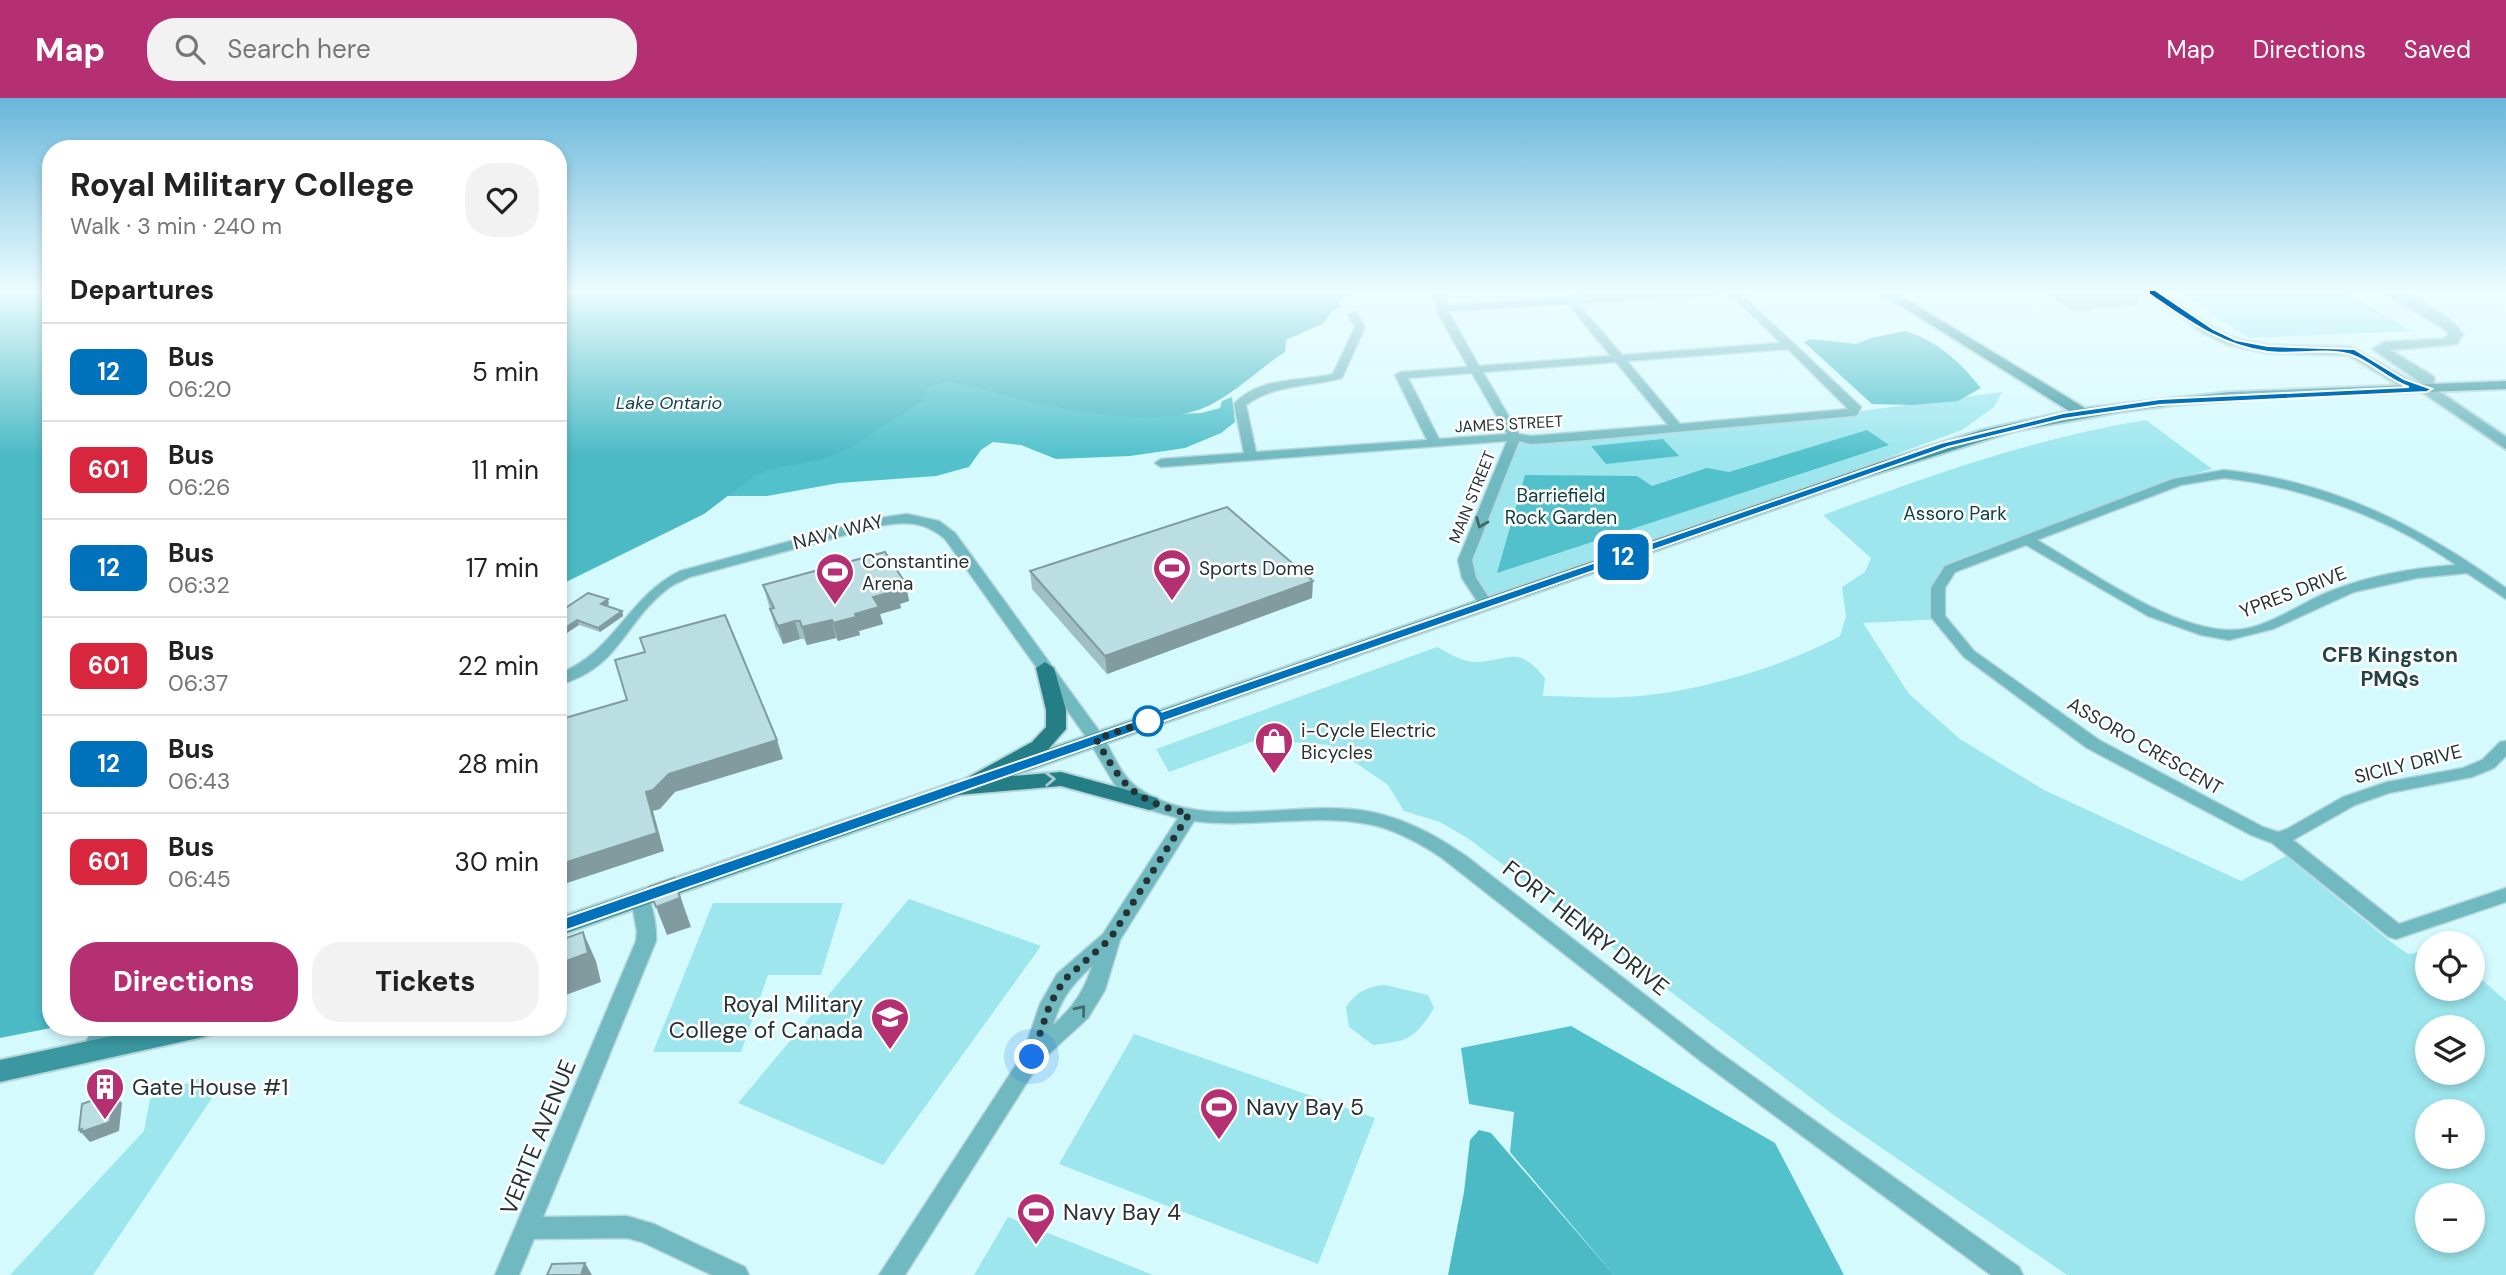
<!DOCTYPE html>
<html lang="en">
<head>
<meta charset="utf-8">
<style>
  body { margin:0; font-family:"DM Sans",sans-serif; background:#f2f2f2; color:#222; height:100vh; display:flex; flex-direction:column; font-size:26px; white-space:nowrap }
  * { box-sizing:border-box; margin:0 }
  p { font-size:23px; color:#767676 }
  .icon { flex:none; width:38px; height:38px; fill:none; stroke:currentColor; stroke-width:2; stroke-linecap:round; stroke-linejoin:round }
  .map { position:relative; flex:1; overflow:hidden }
  .panel { position:absolute; left:42px; top:42px; width:525px; height:896px; display:flex; flex-direction:column; background:#fff; border-radius:28px; box-shadow:0 4px 10px #0003 }
  .panel>* { flex:none }
  .badge { padding:0 14px; border-radius:10px; font-size:24px; line-height:46px }
  .fabs { position:absolute; left:2415px; top:833px; display:grid; gap:14px }
  .fabs a { display:grid; place-items:center; width:70px; height:70px; border-radius:50%; background:#fff; box-shadow:0 4px 10px #0003; font-size:35px }
  .you { position:absolute; width:35px; height:35px; margin:-18px; border:5px solid #fff; border-radius:50%; background:#1a73e8; box-shadow:0 0 0 10px #1a73e833 }
  .map>.badge { position:absolute; translate:-50% -50%; box-shadow:0 0 0 4px #fff }
  h2 { padding:0 28px; font-size:26px; line-height:63px }
  .round { display:grid; place-items:center; flex:none; width:74px; height:74px; border-radius:28px; background:#f2f2f2 }
  .overview { display:flex; align-items:center; justify-content:space-between; height:119px; padding:0 28px }
  h1 { font-size:33px; font-weight:700; line-height:52px }
  .cta { display:flex; gap:14px; margin-top:auto; padding:14px 28px }
  .cta a { flex:1; height:80px; border-radius:28px; background:#b52f73; color:#fff; font-size:28px; font-weight:700; line-height:80px; text-align:center }
  .cta a+a { background:#f2f2f2; color:#222 }
  ul { padding:0; list-style:none }
  li { display:flex; align-items:center; gap:21px; height:98px; padding:0 28px; border-top:2px solid #e0e0e0 }
  li div { flex:1 }
  li b { display:block; font-size:26px }
  li em { font-style:normal }
  li .badge { min-width:77px; font-weight:700; text-align:center }
  header { display:flex; align-items:center; gap:42px; box-sizing:border-box; height:98px; padding:0 35px; background:#b52f73; color:#fff }
  header strong { font-size:33px }
  nav { display:flex; gap:38px; margin-inline-start:auto; font-size:24px }
  .search { width:490px; height:63px; background:#f2f2f2; display:flex; align-items:center; gap:18px; box-sizing:border-box; padding:0 24px; border-radius:28px; color:#767676; font-size:26px }
  .map>svg:first-child { display:block }
  .green { fill:#9de6ee; fill-rule:evenodd }
  .forest { fill:#52c1cb }
  .water { fill:#4bbac5 }
  .lines { fill:none; stroke-linecap:round; stroke-linejoin:round }
  .minor-casing { stroke:#b5d6da; stroke-width:3 }
  .tertiary-casing { stroke:#b5d6da; stroke-width:4 }
  .secondary-casing { stroke:#b5d6da; stroke-width:4 }
  .primary-casing { stroke:#b5d6da; stroke-width:4 }
  .minor { fill:#71b9c0; fill-rule:evenodd }
  .tertiary { fill:#71b9c0; fill-rule:evenodd }
  .secondary { fill:#3b98a1; fill-rule:evenodd }
  .primary { fill:#257e86; fill-rule:evenodd }
  .wall { fill:#a0bfc2 }
  .shaded-wall { fill:#829b9e }
  .building { fill:#badee1; stroke:#829b9e; stroke-width:2 }
  .oneway { stroke:#43696d }
  .oneway2 { stroke:#a8cbcf }
  .line { fill:#0072bc; stroke:#fff; stroke-width:2 }
  .walk { stroke:#253335; stroke-width:7; stroke-dasharray:0 12.6 }
  .stop-dot { fill:#fff; stroke:#0072bc; stroke-width:3.5 }
  .labels { text-anchor:middle; dominant-baseline:central; stroke-width:5; stroke-linejoin:round; paint-order:stroke }
  .far-street-label { font-size:16px; fill:#253335; stroke:#fff }
  .far-water-label { font-size:18px; font-style:italic; fill:#13454a; stroke:#fff }
  .park-label { font-size:19px; fill:#0e4146; stroke:#fff }
  .street-label { font-size:19px; fill:#253335; stroke:#fff }
  .poi-label { font-size:19px; fill:#253335; stroke:#fff; text-anchor:start }
  .neighbourhood-label { font-size:21px; font-weight:bold; fill:#244447; stroke:#fff }
  .near-street-label { font-size:23px; fill:#253335; stroke:#fff }
  .near-poi-label { font-size:23px; fill:#253335; stroke:#fff; text-anchor:start }
</style>
</head>
<body>
<header>
<strong>Map</strong>
<div class="search"><svg class="icon" aria-label="search" viewBox="0 0 24 24"><circle cx="10" cy="10" r="6"/><path d="M15 15l6 6"/></svg>Search here</div>
<nav><a>Map</a><a>Directions</a><a>Saved</a></nav>
</header>
<div class="map">
<svg width="2506" height="1177" viewBox="0 0 2506 1177">
  <rect width="100%" height="100%" fill="#d5fafe"/>
  <path class="green" d="M2219,194H2344L2411,233L2249,240L2183,196Z
    M2002,294L1994,309L1962,332L1486,506L1465,462L1515,339L1531,342L1847,315Z
    M2146,322L2212,371L2174,381L1951,464L1940,483L1943,521L1863,525L1909,596L1960,641L2044,692L2241,783L2286,758L2391,844L2408,856L2427,853V891H2473V874L2506,903V1177H2067L1835,1018L1469,741L1440,724L1404,713L1388,687L1330,647L1267,642L1256,646L1254,643L1169,674L1156,651L1437,549C1447,554 1462,564 1474,564C1509,564 1517,545 1545,580L1543,598C1570,598 1597,601 1624,599C1691,596 1781,570 1840,538L1846,518L1842,489L1865,474L1871,460L1823,417C1929,378 2034,340 2146,322ZM2427,929H2473V975H2427ZM2427,1013H2473V1059H2427ZM2427,1097H2473V1143H2427Z
    M909,801L1041,848L883,1067L738,1005Z
    M713,805H843L821,877H768L741,954H653Z
    M1385,887L1428,897L1434,910C1415,941 1408,943 1373,947L1349,929L1346,909C1356,894 1368,888 1385,887Z
    M1134,936L1375,1020L1318,1166L1059,1066Z
    M202,979L212,1000L93,1177H10L144,1033L150,1001Z
    M1008,1119L1153,1177H974Z"/>
  <path class="forest" d="M1905,233C1938,243 1960,264 1981,290L1958,303L1913,307L1872,306L1804,244L1811,241L1856,246L1871,240Z
    M950,277L1148,317L1201,315L1220,310L1222,303L1232,299L1235,324L1221,335L1185,350L1130,358L1056,361L1021,347L993,344L981,352L969,369L936,378L839,385L767,398H716L921,285Z
    M1867,332L1889,347L1497,475L1525,377L1637,378L1652,388L1707,370L1729,374Z
    M1663,341L1679,358L1606,366L1591,348Z
    M1571,928L1775,1045L1844,1177H1614L1510,1054L1514,1014L1469,1006L1461,950Z"/>
  <path class="water" d="M0,194H51V929H56L0,940Z
    M558,194H1348L1351,198L1338,200L1340,209L1331,214L1324,225L1286,242L1285,254C1257,272 1232,299 1201,311C1136,335 1019,301 953,284L944,283L928,290L922,303L850,350L826,360L769,372L754,378L704,416L558,488Z
    M1479,1032L1491,1035L1614,1177H1448L1464,1094L1470,1042Z"/>
  <g class="lines">
    <defs>
      <path id="minor" d="M1435,194H1445L1447,207L1659,194H1720L1715,197L1578,205L1622,257L1781,245L1728,194H1739L1861,309L1857,317L1853,318L1586,342L1531,346L1519,343L1472,462L1476,480L1493,506L1486,510L1481,509L1462,480L1458,462L1507,343L1161,369L1155,365L1161,361L1244,355L1234,306C1260,278 1300,284 1333,276L1355,229L1348,217L1353,214L1357,215L1365,229L1342,280C1309,289 1274,286 1246,307L1256,354L1427,342L1395,277L1401,274L1468,269L1438,215ZM1568,206L1611,258L1479,268L1448,213ZM1788,251L1848,311L1680,326L1627,263ZM1616,264L1668,327L1531,338L1519,336L1483,274ZM1472,275L1507,336L1439,341L1408,280Z
        M2224,372C2331,383 2420,428 2506,490V501L2467,475L2417,480L2354,494L2273,531L2229,542L2201,537L2148,518L2026,447L1955,474L1945,490V518L1974,553L2099,642L2263,729L2278,734L2287,731L2343,699L2387,684L2463,670L2482,662L2500,644L2506,643V658L2494,670L2472,679L2389,695L2355,707L2293,742L2399,826L2506,790V804L2396,841L2389,839L2272,745L2251,737L2087,650L1964,559L1931,519V490L1945,468L2173,381ZM2224,380C2302,388 2392,421 2456,467C2413,470 2371,477 2331,493C2299,505 2264,534 2228,532C2168,530 2089,472 2037,442L2181,387Z
        M907,416L939,423L955,435L1102,637C1113,655 1120,677 1138,690C1202,734 1287,703 1359,712C1399,717 1434,736 1466,758L1716,952L2019,1169L2023,1177H1991L1702,964L1442,760C1421,746 1398,733 1373,727C1315,714 1253,731 1194,723L1120,842L1105,892L1088,920L1040,964L905,1177H879L1023,956L1040,906L1057,876L1103,836L1178,720L1150,712L1126,698L1115,687L1089,643L945,441C925,423 904,423 879,428L690,479C682,483 673,486 666,492C623,526 619,571 558,587V576C616,554 626,500 680,473L872,421ZM1092,868C1084,894 1073,909 1053,927C1062,899 1071,888 1092,868Z
        M640,794L647,796C653,809 657,829 656,843L543,1119L627,1118L654,1126L745,1169L749,1177H712L642,1144L627,1140L534,1141L519,1177H495L636,843L637,834L631,801L633,796Z
        M95,929H116C109,943 98,968 81,962L78,956Z"/>
      <path id="tertiary" d="M2146,194H2161L2214,230L2237,241L2268,247L2351,249L2406,280L2421,285L2373,251L2385,244L2443,241L2449,236L2443,230L2383,194C2409,194 2447,215 2463,236L2457,246L2390,252L2434,279V290L2506,339V351L2422,294L2396,286L2348,257L2268,255L2228,247L2204,236Z"/>
      <path id="secondary" d="M1879,194H1894L2085,310L2229,294L2506,283V291L2285,299L2174,307L2120,314L2015,333L1866,379L1004,681H990L987,676L990,671L1880,364L1982,332L2069,313Z
        M958,683L965,685L968,690L965,695L558,838V820Z
        M154,929H215L212,936L203,939L0,984V962Z"/>
      <path id="primary" d="M1045,564L1054,570L1066,612V631L1046,654L999,679L1061,674L1157,700L1160,705L1157,710L1149,712L1061,688L958,697L951,695L948,690L951,685L963,682L1032,644L1046,629V612L1036,570Z"/>
    </defs>
    <use href="#minor" class="minor-casing"/>
    <use href="#tertiary" class="tertiary-casing"/>
    <use href="#secondary" class="secondary-casing"/>
    <use href="#primary" class="primary-casing"/>
    <use href="#minor" class="minor"/>
    <use href="#tertiary" class="tertiary"/>
    <use href="#secondary" class="secondary"/>
    <use href="#primary" class="primary"/>
  </g>
  <path class="wall" d="M2047,194H2142L2136,208L2093,210L2092,212L2072,213Z
    M1030,473L1312,500L1107,576L1032,491Z
    M906,486L909,503L900,506L901,510L880,516L883,526L859,533L860,537L838,543L836,540L807,547L804,541H800L783,546L775,529L763,487Z
    M609,506L606,508L622,513L623,518L600,534L579,527L558,515Z"/>
  <path class="shaded-wall" d="M1313,483L1312,500L1107,576L1105,558Z
    M906,486L909,503L900,506L901,510L880,516L883,526L859,533L860,537L838,543L833,525L873,499L896,488Z
    M608,501L609,506L603,510L601,506Z
    M622,513L623,518L600,534L598,530Z
    M577,522L579,527L558,541V535Z
    M832,522L836,540L807,547L802,529Z
    M795,523L800,541L783,546L778,528Z
    M777,642L783,661L675,694L660,711L653,713L664,753L558,788V767L669,676Z
    M674,780L691,829L667,837L656,809Z
    M583,834L596,863L601,884L563,898L558,888V866Z
    M113,995L122,1005L119,1033L90,1044L79,1032L82,1031Z
    M585,1165L592,1177H581Z"/>
  <path class="building" d="M2072,194H2129L2095,196L2098,198H2078Z
    M1227,409L1313,483L1105,558L1030,473Z
    M885,454L906,486L896,488L898,492L873,499L879,509L855,516L856,519L833,525L832,522L802,529L800,523H795L778,528L770,511L774,510L763,487Z
    M588,495L608,501L601,506L622,513L598,530L577,522L558,535V515Z
    M725,517L777,642L669,676L653,692L646,694L657,735L558,767V622L627,602L615,562L645,554L640,540Z
    M674,780L680,800L656,809L649,789Z
    M583,834L588,855L558,866V843Z
    M113,995L110,1024L81,1034L82,1031L79,1032L82,1006Z
    M585,1165L581,1177H547L552,1166Z"/>
  <defs><path id="oneway-chevron" d="M-2-3.5L2.5 0L-2 3.5" fill="none" stroke-width="1.6" stroke-linecap="round" stroke-linejoin="round" transform="scale(1.75)"/></defs>
  <g class="oneway">
    <use href="#oneway-chevron" transform="translate(1481 425) rotate(112)"/>
    <use href="#oneway-chevron" transform="translate(1081 912) rotate(-51)"/>
  </g>
  <use class="oneway2" href="#oneway-chevron" transform="translate(1050 681) rotate(-2)"/>
  <linearGradient id="sky" x2="0" y2="1"><stop stop-color="#69b6da"/><stop offset="0.54" stop-color="#ecfdff"/><stop offset="1" stop-color="#ecfdff" stop-opacity="0"/></linearGradient>
  <rect width="2506" height="359" fill="url(#sky)"/>
  <path class="line" d="M2149,192H2155L2213,231L2236,242L2268,248L2354,251L2404,281L2432,291L2427,294L2160,307L2063,321L1948,349L564,833H552L550,829L552,824L1941,345L2063,315L2160,301L2409,289C2387,282 2368,261 2348,256C2323,250 2293,257 2268,254C2221,248 2187,222 2149,196Z"/>
  <g class="lines">
    <path class="walk" d="M1032,959L1050,906L1064,882L1110,841L1189,716C1133,701 1125,692 1096,641L1148,623"/>
  </g>
  <defs>
    <symbol id="stadium-pin" viewBox="-11 -11 22 30"><path d="M0 17L-7.5 6A9.5 9.5 0 1 1 7.5 6Z" fill="#b52f73" stroke="#fff"/><path d="M0-5a6.5 5 0 1 0 0 10a6.5 5 0 1 0 0-10ZM-3.5-1.8h7v3.6h-7Z" fill="#fff"/></symbol>
    <symbol id="shop-pin" viewBox="-11 -11 22 30"><path d="M0 17L-7.5 6A9.5 9.5 0 1 1 7.5 6Z" fill="#b52f73" stroke="#fff"/><path d="M-5-2.5h2.3a2.7 3.5 0 0 1 5.4 0H5L5.5 6h-11ZM-1.5-2.5h3a1.5 2.3 0 0 0-3 0Z" fill="#fff"/></symbol>
    <symbol id="university-pin" viewBox="-11 -11 22 30"><path d="M0 17L-7.5 6A9.5 9.5 0 1 1 7.5 6Z" fill="#b52f73" stroke="#fff"/><path d="M0-5L7-2L0 1L-7-2ZM-4 1L0 2.5L4 1V4Q0 6-4 4Z" fill="#fff"/></symbol>
    <symbol id="building-pin" viewBox="-11 -11 22 30"><path d="M0 17L-7.5 6A9.5 9.5 0 1 1 7.5 6Z" fill="#b52f73" stroke="#fff"/><path d="M-4-6H4V6H1V3H-1V6H-4ZM-2.5-4.3h1.7v1.8h-1.7ZM.8-4.3h1.7v1.8H.8ZM-2.5-1h1.7V.8h-1.7ZM.8-1h1.7V.8H.8Z" fill="#fff"/></symbol>
  </defs>
  <g fill-rule="evenodd">
    <use href="#stadium-pin" x="1150" y="448" width="44" height="60"/>
    <use href="#stadium-pin" x="813" y="452" width="44" height="60"/>
    <use href="#shop-pin" x="1252" y="621" width="44" height="60"/>
    <use href="#university-pin" x="868" y="897" width="44" height="60"/>
    <use href="#building-pin" x="83" y="967" width="44" height="60"/>
    <use href="#stadium-pin" x="1197" y="987" width="44" height="60"/>
    <use href="#stadium-pin" x="1014" y="1092" width="44" height="60"/>
  </g>
  <circle class="stop-dot" cx="1148" cy="623" r="14"/>
  <g class="labels">
    <g class="far-street-label">
      <text transform="translate(1509 326) rotate(-3)">JAMES STREET</text>
      <text transform="translate(1472 399) rotate(-68)">MAIN STREET</text>
    </g>
    <g class="far-water-label">
      <text x="669" y="305">Lake Ontario</text>
    </g>
    <g class="park-label">
      <text x="1561" y="397">Barriefield<tspan x="1561" dy="22">Rock Garden</tspan></text>
      <text x="1955" y="415">Assoro Park</text>
    </g>
    <g class="street-label">
      <text transform="translate(838 434) rotate(-14)">NAVY WAY</text>
      <text transform="translate(2293 494) rotate(-21)">YPRES DRIVE</text>
      <text transform="translate(2145 648) rotate(30)">ASSORO CRESCENT</text>
      <text transform="translate(2408 666) rotate(-14)">SICILY DRIVE</text>
    </g>
    <g class="poi-label">
      <text x="862" y="463">Constantine<tspan x="862" dy="22">Arena</tspan></text>
      <text x="1199" y="470">Sports Dome</text>
      <text x="1301" y="632">i-Cycle Electric<tspan x="1301" dy="22">Bicycles</tspan></text>
    </g>
    <g class="neighbourhood-label">
      <text x="2390" y="557">CFB Kingston<tspan x="2390" dy="24">PMQs</tspan></text>
    </g>
    <g class="near-street-label">
      <text transform="translate(1586 830) rotate(38)">FORT HENRY DRIVE</text>
      <text transform="translate(538 1039) rotate(-68)">VERITE AVENUE</text>
    </g>
    <g class="near-poi-label">
      <text x="863" y="906" text-anchor="end">Royal Military<tspan x="863" dy="26">College of Canada</tspan></text>
      <text x="132" y="989">Gate House #1</text>
      <text x="1246" y="1009">Navy Bay 5</text>
      <text x="1063" y="1114">Navy Bay 4</text>
    </g>
  </g>
</svg>
<div class="fabs">
<a><svg class="icon" aria-label="locate" viewBox="0 0 24 24"><circle cx="12" cy="12" r="6"/><path d="M12 2v4M12 18v4M2 12h4M18 12h4"/></svg></a>
<a><svg class="icon" aria-label="layers" viewBox="0 0 24 24"><path d="M12 4l9 5-9 5-9-5zM3 14l9 5 9-5"/></svg></a>
<a>+</a>
<a>−</a>
</div>
<div class="you" style="left:1032px;top:959px"></div>
<b class="badge" style="left:1623px;top:459px;background:#0072bc;color:#fff">12</b>
<section class="panel">
<div class="overview"><div><h1>Royal Military College</h1><p>Walk · 3 min · 240 m</p></div><a class="round"><svg class="icon" aria-label="heart" viewBox="0 0 24 24"><path d="M12 20l-8-8c-3-5 5-10 8-4 3-6 11-1 8 4z"/></svg></a></div>
<h2>Departures</h2>
<ul>
<li><span class="badge" style="background:#0072bc;color:#fff">12</span><div><b>Bus</b><p>06:20</p></div><em>5 min</em></li>
<li><span class="badge" style="background:#d7263d;color:#fff">601</span><div><b>Bus</b><p>06:26</p></div><em>11 min</em></li>
<li><span class="badge" style="background:#0072bc;color:#fff">12</span><div><b>Bus</b><p>06:32</p></div><em>17 min</em></li>
<li><span class="badge" style="background:#d7263d;color:#fff">601</span><div><b>Bus</b><p>06:37</p></div><em>22 min</em></li>
<li><span class="badge" style="background:#0072bc;color:#fff">12</span><div><b>Bus</b><p>06:43</p></div><em>28 min</em></li>
<li><span class="badge" style="background:#d7263d;color:#fff">601</span><div><b>Bus</b><p>06:45</p></div><em>30 min</em></li>
</ul>
<div class="cta"><a>Directions</a><a>Tickets</a></div>
</section>
</div>
</body>
</html>
